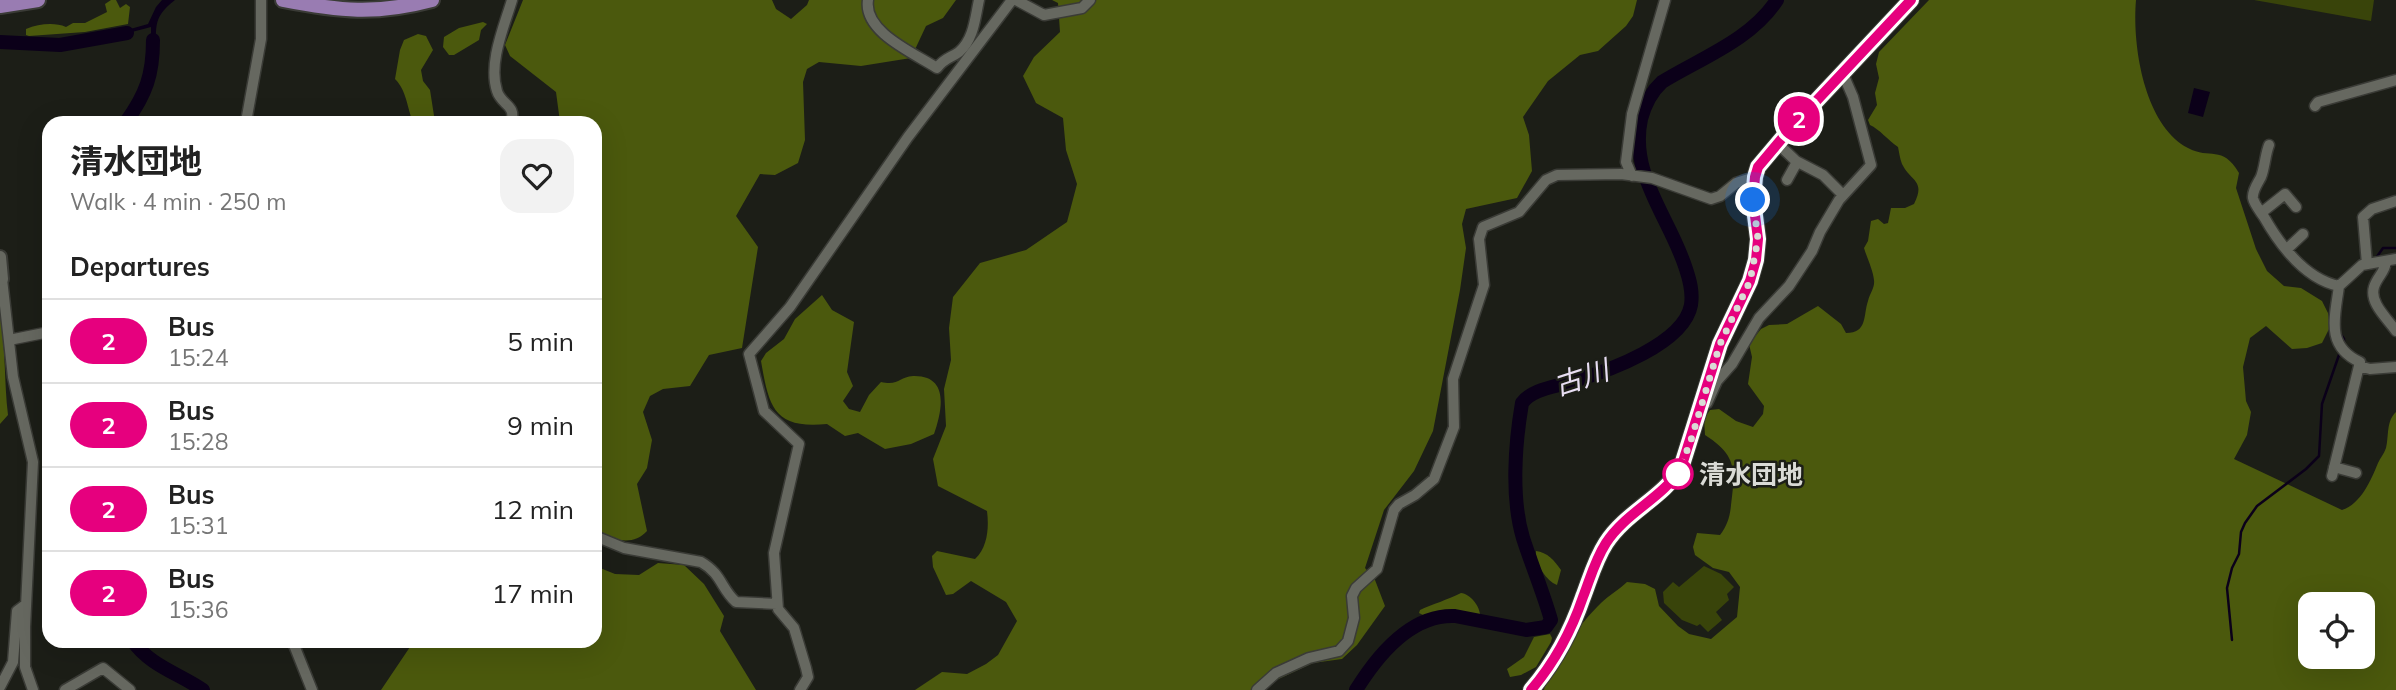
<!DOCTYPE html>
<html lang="en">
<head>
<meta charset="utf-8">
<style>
  body { margin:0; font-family:Mulish,"Noto Sans JP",sans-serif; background:#f2f2f2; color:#222; height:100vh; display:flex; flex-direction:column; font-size:26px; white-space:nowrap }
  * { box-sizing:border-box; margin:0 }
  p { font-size:23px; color:#767676 }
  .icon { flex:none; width:38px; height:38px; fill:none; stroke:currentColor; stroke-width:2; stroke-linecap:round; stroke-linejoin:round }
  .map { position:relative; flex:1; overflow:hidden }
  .drawer { position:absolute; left:42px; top:116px; width:560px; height:532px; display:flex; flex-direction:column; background:#fff; border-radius:21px; box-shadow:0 7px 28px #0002 }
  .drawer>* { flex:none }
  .badge { padding:0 14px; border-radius:23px; font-size:24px; line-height:46px }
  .controls { position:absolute; left:2298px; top:592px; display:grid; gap:14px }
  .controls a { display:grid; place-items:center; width:77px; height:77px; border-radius:14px; background:#fff; box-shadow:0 7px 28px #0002; font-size:35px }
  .you { position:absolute; width:35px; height:35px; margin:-18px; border:5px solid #fff; border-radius:50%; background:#1a73e8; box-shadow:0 0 0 10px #1a73e833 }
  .map>.badge { position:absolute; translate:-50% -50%; box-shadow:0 0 0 4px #fff }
  h2 { padding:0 28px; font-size:26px; line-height:63px }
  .round { display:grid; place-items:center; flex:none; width:74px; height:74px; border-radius:21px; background:#f2f2f2 }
  .summary { display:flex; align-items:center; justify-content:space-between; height:119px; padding:0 28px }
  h1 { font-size:33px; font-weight:700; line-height:52px }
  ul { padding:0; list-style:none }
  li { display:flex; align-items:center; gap:21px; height:84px; padding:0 28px; border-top:2px solid #e0e0e0 }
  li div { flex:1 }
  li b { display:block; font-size:26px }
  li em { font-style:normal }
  li .badge { min-width:77px; font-weight:700; text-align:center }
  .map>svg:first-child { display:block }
  .green { fill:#39440a }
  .forest { fill:#4b590d; fill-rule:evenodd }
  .water { fill:#0b0019 }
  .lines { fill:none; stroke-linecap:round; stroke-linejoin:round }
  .stream { stroke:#0b0019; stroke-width:2.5 }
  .river { stroke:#0b0019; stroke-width:14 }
  .minor-casing { stroke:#3a3b36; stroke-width:13 }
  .tertiary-casing { stroke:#3a3b36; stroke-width:16 }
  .primary-casing { stroke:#3a3b36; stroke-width:18 }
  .minor { stroke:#666860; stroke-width:10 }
  .tertiary { stroke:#666860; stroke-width:12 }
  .primary { stroke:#997cb2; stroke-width:14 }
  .line-casing { stroke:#fff; stroke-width:16 }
  .line { stroke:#e6007e; stroke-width:10 }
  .walk { stroke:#dadbd6; stroke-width:7; stroke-dasharray:0 12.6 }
  .stop-dot { fill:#fff; stroke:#e6007e; stroke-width:3.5 }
  .labels { text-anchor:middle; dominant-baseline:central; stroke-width:5; stroke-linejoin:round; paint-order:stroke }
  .stop-label { font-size:26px; font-weight:bold; fill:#dadbd6; stroke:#1c1e17; text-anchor:start }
  .water-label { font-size:28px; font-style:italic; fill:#e8def3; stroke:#1c1e17 }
</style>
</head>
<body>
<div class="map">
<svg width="2396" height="690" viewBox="0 0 2396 690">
  <rect width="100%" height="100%" fill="#1c1e17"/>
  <path class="green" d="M2254,0H2374L2371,21Z
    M1704,566L1721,574L1734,587L1727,594L1729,600L1716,612L1722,620L1708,632L1700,624L1697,626L1682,620L1664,603L1663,592L1673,582L1679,587Z"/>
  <path class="forest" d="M111,0H116L120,8L126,4L130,7L128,24L85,32L29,36L26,35V29C39,24 54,22 66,27L73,23H85L107,12L105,4Z
    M523,0H772L776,9L791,19L807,5L809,0H956L943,18L926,26L911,58L861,66L819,62L807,69L803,82L805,140L798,163L775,175L760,174L736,216L758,247L742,348L709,355L690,386L663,389L650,396L643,412L652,440L647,468L637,484L647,531C633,547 611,540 595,530V122H560L556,92L510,56L505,45Z
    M1052,0H1637L1633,16L1626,26L1598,51L1580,55L1548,81L1523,117L1529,135L1532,171L1517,198L1466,209L1462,224L1466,248L1460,290L1433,431L1414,471L1384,510L1365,568L1375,580L1385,606L1357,645L1342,659L1313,663L1255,690H915L942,672L967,674L986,664L998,655L1017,621L1006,602L971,581L953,594L946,595L933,567L932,556L937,551L975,559C988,547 989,527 987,511L938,486L933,459L946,426L944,389L951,360L949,328L953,297L980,263L1026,250L1067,222L1077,184L1066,150L1063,118L1036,103L1023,76L1034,57L1060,32L1058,3Z
    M1929,0H2136C2132,45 2144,125 2188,148C2210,160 2222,144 2239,173L2236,188L2256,249L2267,271L2284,286L2301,288L2322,301L2328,313L2330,327L2322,343L2307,348L2292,349L2266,326L2250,338L2243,367L2246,401L2251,412L2247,435L2234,459L2342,510C2361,504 2371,480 2378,463C2380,458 2384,454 2386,448C2389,436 2386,421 2396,412V690H1544C1548,665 1582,621 1601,603C1609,595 1619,590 1627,582L1645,584L1655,589L1659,606L1678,626L1689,634L1711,639L1737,617L1740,587L1729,572L1713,568L1695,555L1693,547L1697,533L1720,535C1727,526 1730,517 1731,505C1735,471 1738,456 1705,435L1704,419L1710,410L1719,409L1736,421L1753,427L1763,414L1764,406L1748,384L1752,357L1749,344L1761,329L1769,325L1787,324L1818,306L1841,324L1846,333C1868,333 1863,315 1868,301C1870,293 1875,288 1874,280C1873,270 1867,258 1864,248L1868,241L1871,221L1878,219L1884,224L1888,223L1891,208H1905L1914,204C1926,180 1911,182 1902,164C1900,159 1899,152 1898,147C1888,140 1879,129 1870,125L1868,120L1877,105L1875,93L1879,78L1876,64L1879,52ZM2310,604H2362V656H2310Z
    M483,22L487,24L481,30L479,40L454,55H449L443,47L444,37L459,28Z
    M418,34L426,36L433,50L421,70L423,81L430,90L435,122H413C407,108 407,91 395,79L400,50L404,40Z
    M822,295L832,310L854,322L847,372L853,386L843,401L849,409L860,412L869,395L881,382C899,386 899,377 913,376C950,375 942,411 934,434L911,444L885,449L858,433L845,436L827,424C774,429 769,408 761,361L766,353L784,339L795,319Z
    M0,315C6,348 4,382 8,415L0,424Z
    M1536,551C1547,552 1555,561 1561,570L1557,585C1546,581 1535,563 1536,551Z
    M658,563L684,565L704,584L724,616L720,631L756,690H381L414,641L595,640V566L615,574L639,575Z
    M1461,593C1470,594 1479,605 1480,614L1477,616L1446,612L1423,615L1419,613L1420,610C1433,604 1447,600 1461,593Z
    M1550,634L1552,638L1551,642L1536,667L1521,675L1510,677L1507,669L1524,657L1534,637Z"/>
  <path class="water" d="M162,0H175C150,19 158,29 155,56H151V27L109,38V35L148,24L156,7Z
    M2194,88L2210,92L2203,117L2188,113Z"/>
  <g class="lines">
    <path class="stream" d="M2376,258L2383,248H2396
      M2340,333L2344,339V346
      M2232,640L2227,588L2232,568L2239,554L2241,532L2245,523L2257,506L2306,469L2319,456L2322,404L2340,352"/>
    <path class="river" d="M0,42L60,45L127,33
      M126,122C146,94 153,75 153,40
      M132,640C150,666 178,673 203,690
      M1356,690C1377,656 1411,614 1455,616L1526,630L1546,627L1551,620C1543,592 1532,566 1523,538C1511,498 1515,444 1522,403C1533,388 1557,387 1574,381C1608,371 1684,344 1691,305C1693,292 1690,281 1686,269C1670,218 1629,175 1641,119C1645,104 1651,92 1662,82C1701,58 1751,40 1777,0"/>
    <defs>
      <path id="minor" d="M868,0C863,32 914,53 937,68C944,58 951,58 959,52C974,39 975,18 979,0
        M1016,0L1044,15L1082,8L1090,0
        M2315,106L2318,102L2396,80
        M246,122L261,39V0
        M511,122C517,105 501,105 497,91C488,63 504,27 512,0
        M1777,143L1796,161L1823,175L1843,195
        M2269,145C2265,155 2265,167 2261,177C2258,183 2252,191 2253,198C2254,204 2260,211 2264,217C2280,245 2305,279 2339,286
        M1632,176L1626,162L1632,114L1665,0
        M1787,180L1797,162
        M2261,213L2285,194L2296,207
        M2287,249L2303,234
        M2386,262C2385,272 2377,277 2374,287C2369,303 2388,319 2396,331
        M2367,264L2363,217L2372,209L2396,201
        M2,279L13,377L33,462L25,627V667L33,690
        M9,340L49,332
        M2359,366L2370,369L2396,367
        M1707,403L1717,381L1732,364L1759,318L1789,286L1812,251L1820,232L1839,200L1871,165L1853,97L1843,74
        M2334,467L2356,473
        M2332,476L2360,362C2325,346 2335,317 2339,286L2362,265L2396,259
        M595,536L624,548L701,562C722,574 721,589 736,602L777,604
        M292,640L312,690
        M0,687L13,662L17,611L25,605
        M65,690L103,668L130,690
        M800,690L808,677L806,668L794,628L778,609L774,553L799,444L764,411L749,354L790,307L908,137L1012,0
        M1257,690L1276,673L1309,658L1339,651L1348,641L1354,618L1352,596L1356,588L1377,569L1394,510L1399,504L1415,495L1434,479L1454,427L1453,379L1484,285L1479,239L1483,227L1519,212L1546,180L1557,175L1621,174L1652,178L1711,199L1720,196L1736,183L1755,177"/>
      <path id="tertiary" d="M0,257L2,279"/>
      <path id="primary" d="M283,0C339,11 376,15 432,0
        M0,6L38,0
        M1531,690C1555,662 1571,632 1583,597C1590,579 1595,560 1606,543C1626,512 1662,498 1681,468L1720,344L1750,281L1756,260L1758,239L1753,200L1755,177L1758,167L1790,129L1911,0"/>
    </defs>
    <use href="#minor" class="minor-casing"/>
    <use href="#tertiary" class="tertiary-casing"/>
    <use href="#primary" class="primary-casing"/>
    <use href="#minor" class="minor"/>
    <use href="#tertiary" class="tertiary"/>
    <use href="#primary" class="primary"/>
  </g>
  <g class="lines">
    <defs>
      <path id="line" d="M1531,690C1555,662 1571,632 1583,597C1590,579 1595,560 1606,543C1626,512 1663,498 1681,468L1720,344L1750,281L1756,260L1758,239L1753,200L1755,177L1758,167L1790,129L1911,0"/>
    </defs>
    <use href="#line" class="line-casing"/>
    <use href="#line" class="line"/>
    <path class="walk" d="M1678,474L1691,440L1720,344L1750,281L1758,239L1753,200"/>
  </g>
  <circle class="stop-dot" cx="1678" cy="474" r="14"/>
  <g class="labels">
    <g class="stop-label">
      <text x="1699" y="474">清水団地</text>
    </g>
    <g class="water-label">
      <text transform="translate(1581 377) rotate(-18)">古川</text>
    </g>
  </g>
</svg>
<div class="controls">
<a><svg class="icon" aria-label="locate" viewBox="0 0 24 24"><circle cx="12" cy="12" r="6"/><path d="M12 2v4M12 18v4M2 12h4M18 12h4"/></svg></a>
</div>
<div class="you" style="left:1753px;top:200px"></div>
<b class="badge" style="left:1799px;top:119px;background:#e6007e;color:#fff">2</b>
<section class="drawer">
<div class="summary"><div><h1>清水団地</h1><p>Walk · 4 min · 250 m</p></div><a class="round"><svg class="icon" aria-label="heart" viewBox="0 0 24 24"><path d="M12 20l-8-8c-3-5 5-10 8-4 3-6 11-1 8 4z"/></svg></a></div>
<h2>Departures</h2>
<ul>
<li><span class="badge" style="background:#e6007e;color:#fff">2</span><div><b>Bus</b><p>15:24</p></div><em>5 min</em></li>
<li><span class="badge" style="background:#e6007e;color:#fff">2</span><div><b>Bus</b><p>15:28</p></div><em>9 min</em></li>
<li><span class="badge" style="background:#e6007e;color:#fff">2</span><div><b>Bus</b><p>15:31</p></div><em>12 min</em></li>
<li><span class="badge" style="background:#e6007e;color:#fff">2</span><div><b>Bus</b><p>15:36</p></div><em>17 min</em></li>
</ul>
</section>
</div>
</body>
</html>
